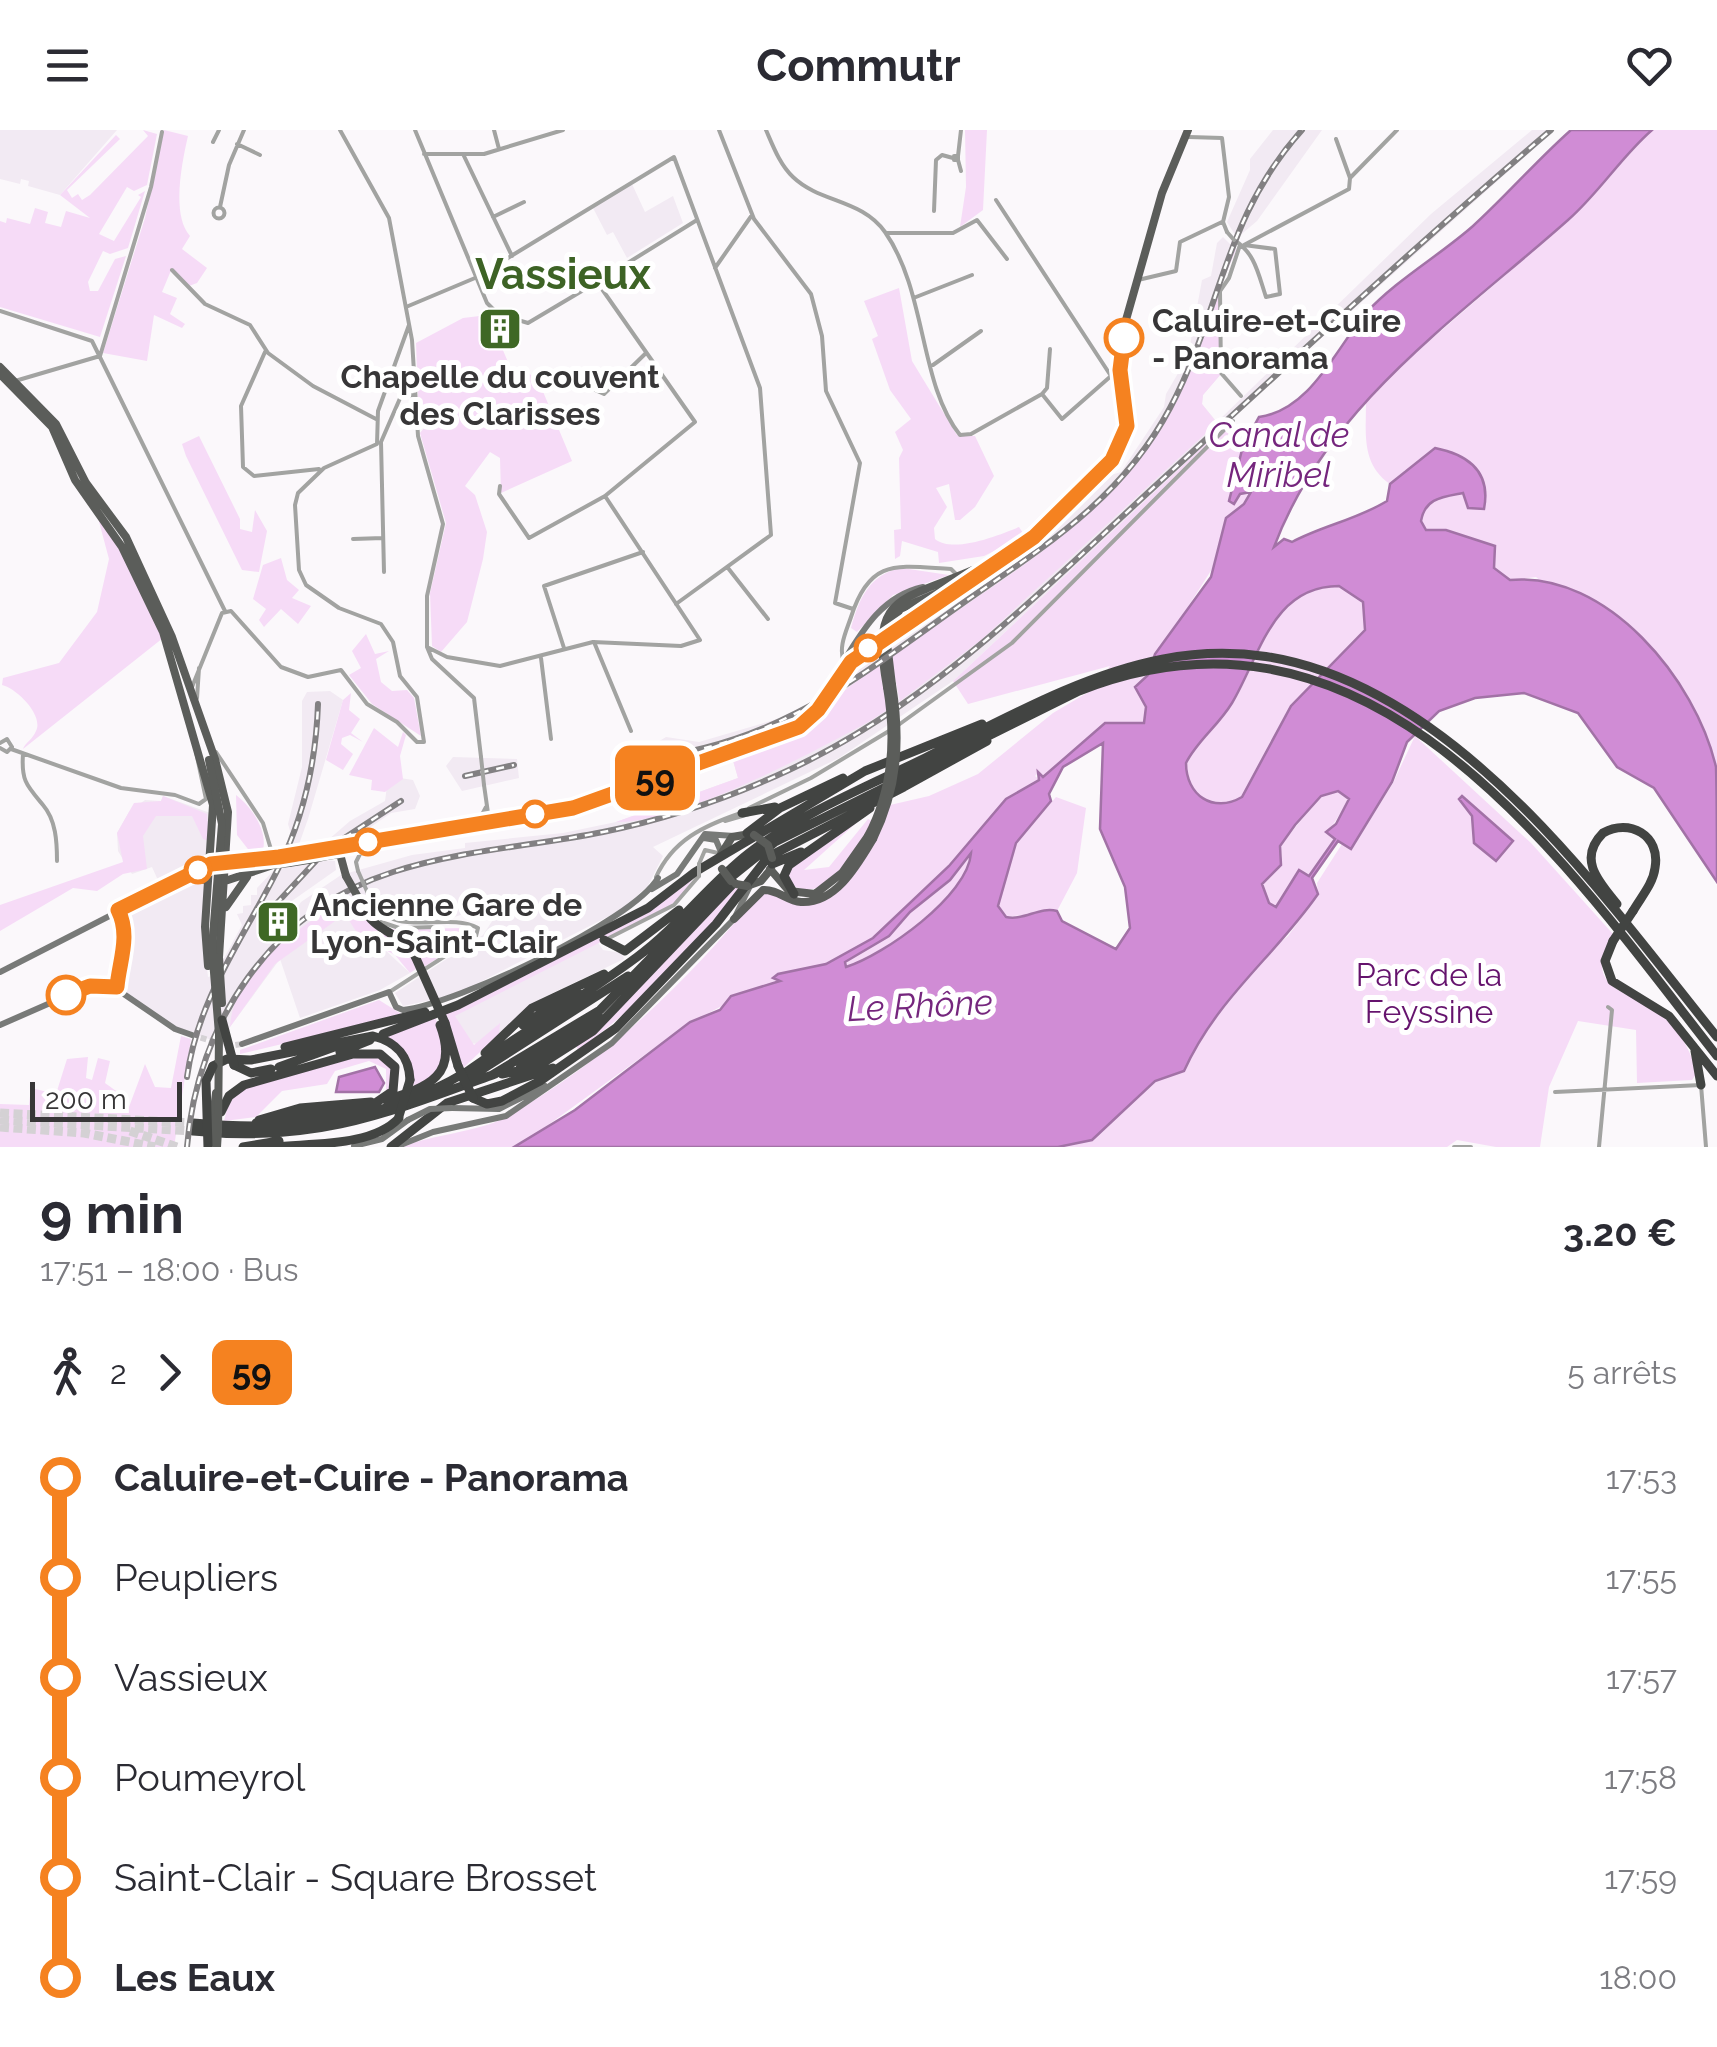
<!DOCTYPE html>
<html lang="fr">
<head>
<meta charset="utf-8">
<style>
  body { margin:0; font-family:Raleway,sans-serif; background:#f2f2f3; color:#2b2b33; height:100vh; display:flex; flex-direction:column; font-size:38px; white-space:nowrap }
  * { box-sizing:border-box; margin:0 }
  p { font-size:32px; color:#7c7c81 }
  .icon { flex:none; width:55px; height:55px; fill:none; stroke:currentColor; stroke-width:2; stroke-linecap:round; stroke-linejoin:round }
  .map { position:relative; height:1017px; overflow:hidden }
  .sheet { display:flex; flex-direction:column; background:#fff; flex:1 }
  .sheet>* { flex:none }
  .badge { padding:0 20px; border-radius:15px; font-size:35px; line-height:65px }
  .scale { position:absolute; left:30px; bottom:25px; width:152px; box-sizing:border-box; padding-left:10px; border:5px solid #373637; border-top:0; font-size:28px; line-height:35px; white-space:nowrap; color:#373637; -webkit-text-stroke:8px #fff; paint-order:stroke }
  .map>.badge { position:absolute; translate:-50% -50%; box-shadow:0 0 0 5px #fff }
  .legs { display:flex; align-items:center; gap:15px; height:110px; padding:0 40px; font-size:32px }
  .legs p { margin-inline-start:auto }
  .headline { display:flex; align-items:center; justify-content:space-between; height:170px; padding:0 40px }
  h1 { font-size:55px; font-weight:700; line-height:75px }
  ul { padding:0 40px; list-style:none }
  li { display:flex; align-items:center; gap:35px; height:100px; font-size:38px }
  li i { display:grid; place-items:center; width:15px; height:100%; margin:0 12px; background:currentColor }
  li i::after { content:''; width:25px; height:25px; margin:-12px; border:8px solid; border-radius:50%; background:#fff }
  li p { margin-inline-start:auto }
  li:first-child i { background:linear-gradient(#0000 50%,currentColor 0) }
  li:last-child i { background:linear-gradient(currentColor 50%,#0000 0) }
  header { display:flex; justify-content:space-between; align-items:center; height:130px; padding:0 40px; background:#fff; font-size:45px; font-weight:700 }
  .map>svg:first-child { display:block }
  .built { fill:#f2eaf3 }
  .green { fill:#f6dbf7 }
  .water { fill:#d08cd5; stroke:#a272a6; stroke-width:2.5; fill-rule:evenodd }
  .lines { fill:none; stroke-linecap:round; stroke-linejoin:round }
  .secondary-tunnel { stroke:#d4d1d4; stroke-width:6; stroke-dasharray:6 3; stroke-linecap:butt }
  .highway-tunnel { stroke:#d4d1d4; stroke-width:9; stroke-dasharray:9 4.5; stroke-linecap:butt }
  .street { stroke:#a2a3a1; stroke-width:4 }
  .secondary { stroke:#787a78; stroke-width:6 }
  .primary { stroke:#5b5d5a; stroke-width:8 }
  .highway { stroke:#424442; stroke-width:9 }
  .rail-casing { stroke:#828082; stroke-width:6 }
  .rail { stroke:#fff; stroke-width:2.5; stroke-dasharray:8; stroke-linecap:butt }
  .street-bridge { stroke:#a2a3a1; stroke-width:4 }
  .secondary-bridge { stroke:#787a78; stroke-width:6 }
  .primary-bridge { stroke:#5b5d5a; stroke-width:8 }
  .highway-bridge { stroke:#424442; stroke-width:9 }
  .line-1-casing { stroke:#fff; stroke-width:22 }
  .line-1 { stroke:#f58220; stroke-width:15 }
  .stop-1-dot { fill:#fff; stroke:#f58220; stroke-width:5 }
  .labels { text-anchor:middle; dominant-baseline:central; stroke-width:10; stroke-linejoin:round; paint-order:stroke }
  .stop-label { font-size:32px; font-weight:bold; fill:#373637; stroke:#fff; text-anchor:start }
  .poi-label { font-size:32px; font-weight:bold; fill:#373637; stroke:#fff }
  .park-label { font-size:32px; fill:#65136d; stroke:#fff }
  .water-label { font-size:35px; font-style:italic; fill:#75267d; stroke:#fff }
  .district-label { font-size:42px; font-weight:bold; fill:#3d6325; stroke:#fff }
</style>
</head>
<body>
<header><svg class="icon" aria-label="menu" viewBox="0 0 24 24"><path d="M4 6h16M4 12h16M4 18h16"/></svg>Commutr<svg class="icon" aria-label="heart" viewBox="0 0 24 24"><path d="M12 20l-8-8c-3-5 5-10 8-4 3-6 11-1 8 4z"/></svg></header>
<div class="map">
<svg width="1717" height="1017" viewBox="0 0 1717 1017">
  <rect width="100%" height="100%" fill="#fbf8fb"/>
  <path class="built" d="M0,0H117L60,65L28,56L29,51L21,49L20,54L0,49Z
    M1273,0H1322L1257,91L1237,108L1227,92L1250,40V29Z
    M1532,0H1555L1266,257L953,551L839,628L653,717L663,726L648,756L621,780L455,865L403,876L395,863L483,805L500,779L495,773L446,790L414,792L391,786L372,768L346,784L410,843L380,860L300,888L280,829L230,897L227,911L222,913L183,901L123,865L115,846L128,804L119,778L161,757L152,737L132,744L118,721L117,703L129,682L145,670L161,671L163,666L213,684L206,828L208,847L215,845L242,795L237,784L243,783V776L251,775V765H257V758L275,739L291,704L288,694L302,637V571L307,562L330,561L343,570L308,689L297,720L290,721L284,737L309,734L327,716L320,717L350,691L385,671L387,656L400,648L413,650L420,666L415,679L391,683L323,730L335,731L336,740L279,780L289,790L301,772L341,745L412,725L465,718V713L563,703L616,692L738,648L732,627L800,601L828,572L773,599L663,639L662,630L629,633L626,627L636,611L641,622L666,607L699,612L784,587L839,556L889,510L974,450L1038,412L1111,345L1121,342L1164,277L1166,264L1188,226L1202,150L1211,146L1217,113L1223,107L1236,120L1220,157L1221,244L1203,265L1202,274L1217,292L1431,84Z
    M632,54L645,82L673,66L683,93L627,128L613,102L607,105L592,76Z
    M453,627L517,629L519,648L462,661L446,636Z
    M597,811L603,820L622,823L624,829L542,868L499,904V894L478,914L469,913L454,886Z"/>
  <path class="green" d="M143,0L157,4L147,55L134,61L127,57L99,104L114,111L141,67L138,65L145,61L128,118L110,124L103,121L88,152L90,161H98L115,129L126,126L100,207L0,177V91L6,93L7,88L30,94L35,78L48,82L45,93L61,97L66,81L90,88L60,65L116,5L120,9L67,60L72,68L78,64L82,70L90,65L148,6Z
    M164,0L188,6C182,32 171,85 190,106L182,119L207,138L197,153L189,156L172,138L162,162L177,168L170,184L185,194L182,198L154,185L147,231L103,223L145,88Z
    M965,0H987L983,80L960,97L966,57Z
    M1652,0H1717V639L1695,580L1536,447L1510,450L1446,400L1427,401L1421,391C1426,361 1462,363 1488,361L1405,340L1397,352L1390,354C1361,334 1366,303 1366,272L1396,240L1573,86Z
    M1233,106L1236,120L1220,157L1221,244L1203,265L1202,274L1217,293L981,510L900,571L891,527C995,451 1115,391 1176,271C1203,221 1218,161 1233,106Z
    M899,158L912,231L957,305L975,306L994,346L975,377L960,390H955L949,354L936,358L947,377L934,398L935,409C953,424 999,405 1019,397L1025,406L984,426L939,433L938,422L902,411L900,426L895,429L894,400L901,399L899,328L903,320L895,302L911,289L890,260L872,209L878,206L864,171Z
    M488,185L511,239L523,238L539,252L572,331L501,363L500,328L490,322L465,356L475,365L487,402L483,429L467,492L441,522L432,516L430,463L446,393L420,303L424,298L419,294L416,213L463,188Z
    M1232,289L1243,318L1229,371L1233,374L1241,364L1251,362L1244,374L1226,387L1212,439L1139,554L1147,586L1144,593H1105L1043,647L1038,643L1035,646L1040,650L1006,669L949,736L873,808L826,834L778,844L775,849L781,851C744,859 723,878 690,892L526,1011L514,1017H401C431,1005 481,1001 504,988C603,934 687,852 758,765L769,762L795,773L836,761L890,675L929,666L978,644L1053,583L1092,560L1110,536L968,574L953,551Z
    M199,306L240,389V399L252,402L255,380L267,401L259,442L242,440L186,326L182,314Z
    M98,388L124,426L163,508L23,619C25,613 33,609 36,601C44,585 16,558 2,555L3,548L59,533L97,482L109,429Z
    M281,428L287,450L299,460L292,468L311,476L298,494L281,479L264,497L259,490L266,479L253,469L263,435Z
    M902,438L949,445L893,465L857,502L851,498C859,469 869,444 902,438Z
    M1339,456L1363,472L1365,500L1291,576L1242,667C1218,681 1178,667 1186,633C1191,611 1215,595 1228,578C1264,532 1266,456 1339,456Z
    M366,504L375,524L389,521L376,529L381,552L392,561L407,560L414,568L421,606L372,574L349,545L361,538L352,521Z
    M879,535L887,580L870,591C812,623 679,694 616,692L738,648L732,627L803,599L830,571Z
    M351,563L349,580L360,589L351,603L363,612L350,605L342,608L341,614L353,624L343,640L326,630L343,570Z
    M374,598L398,617L403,602L406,605L400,626L403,649L385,662L371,660L372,650L349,645Z
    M1415,606L1531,713L1613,804C1578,864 1635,859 1666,888C1680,901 1692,924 1697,943L1692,950L1637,953L1636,900L1578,891L1549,957L1540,1017H1496L1457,1010L1447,1017H1058L1092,1010L1155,951L1184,938L1224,870L1258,831L1288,806L1318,765L1317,753L1342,714L1352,719L1393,653Z
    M1338,661L1350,669L1328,702L1335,708L1309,746L1299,741L1276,777L1269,773L1262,754L1282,727L1280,716L1321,666Z
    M236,665C250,675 270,702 262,723H251L237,705Z
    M163,666L207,684L209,711L203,709L192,686H156L143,706L147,739L123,744L97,761L73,758L0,801V775L123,732L117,703L134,673L161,671Z
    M1056,667L1086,678L1077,743L1057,781L1006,787L997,775L1016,713Z
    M864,686L804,740L829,737L868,689L872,691C858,719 824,781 788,752V739Z
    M971,722C970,765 883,825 846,837L844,833L889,806L910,782L950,750Z
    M697,743L679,769L660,782L455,886L474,915L500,893L499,904L461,940L443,883L654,777Z
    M734,757L739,759C694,819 639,876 578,920L576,916Z
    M353,766L374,798L406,816L416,839L410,843L395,825L359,806L345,784L275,834L230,897C233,838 305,792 353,766Z
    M469,798L472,806L424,837L411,813L391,799Z
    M379,870L403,885L240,924V920Z
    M435,887L445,913L439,940L414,959L408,925L385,906Z
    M181,906L191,909L174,1017H0V974L29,975L31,958L56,964L67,929L88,927L86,948L92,950L98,928L110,931L105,953L126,968L129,977L145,934L155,957L171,958Z
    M377,925L392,938L393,957L386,961V939L369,931L335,941L327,954L282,961L256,987L224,991L229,971L239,960L359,926Z"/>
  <path class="water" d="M1571,0H1652C1621,27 1599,63 1568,90C1459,187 1327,275 1274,417L1284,409L1292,412C1324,395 1356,390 1387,371L1390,354L1435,318C1470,325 1491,343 1484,379L1468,378L1463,363C1442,367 1425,368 1421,391L1426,400H1446L1495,416L1494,438L1510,450C1607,441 1696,550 1716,637C1717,672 1717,717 1717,752L1654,658L1617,637L1578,583L1524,563L1475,568L1439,581L1407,612L1392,652L1351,719L1338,711L1312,748L1318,764C1274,827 1217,868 1184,941L1155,951L1092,1010L1058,1017H514L575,980L690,892L720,880L731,866L780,851L773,848L778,844L826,834L873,808L949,736L1006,669L1039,650L1038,642L1043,647L1105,593H1144L1146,577L1135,557L1148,545L1155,524L1211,447L1226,388L1244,374L1251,362L1240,364L1234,374L1229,371L1243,316L1259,287C1311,280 1336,218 1366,183C1396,150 1439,126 1473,96C1507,65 1537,30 1571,0ZM1339,456L1363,472L1365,500L1291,576L1242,667C1213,684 1186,665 1186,633C1197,611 1218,596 1232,573C1260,526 1272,456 1339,456ZM1103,613L1100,699L1125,757L1130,798L1116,819L1062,791L1057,781C1040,776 1024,791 1006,787L998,776L1016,713L1051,671L1049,664L1063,637ZM1338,661L1349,669L1336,694L1326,702L1335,709L1309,746L1299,740L1276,777L1269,773L1262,754L1281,735L1280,716L1295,695L1321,666ZM971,723C968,766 884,825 846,837L845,832L889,806L910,782L950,750Z
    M1462,666L1513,711L1496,731L1474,713L1472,686L1459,669Z
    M375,937L384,953L379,962H336L339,947Z"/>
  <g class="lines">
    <path class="secondary-tunnel" d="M192,905L229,916L242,914"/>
    <path class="highway-tunnel" d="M0,983L193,993
      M0,990L193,1001
      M0,997L84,1003L155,1017
      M130,1001L177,1017"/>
    <path class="street" d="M340,0L389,88L412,210L418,306L443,394L427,466V517
      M415,0L487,173L498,184L528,193L597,152L695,292L605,366L700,510L681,516L593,512L500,536L447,527L427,517L432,529L474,568L481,627
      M494,0L499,19
      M719,0L754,89L811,164L822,206L826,261L860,333L835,473L853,479
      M766,0C773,16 780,35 793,47C820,73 862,69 885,102C927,162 919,254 960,305L971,304L1042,264L1062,289L1111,246L1120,245
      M1189,7L1222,8L1229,67L1223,92L1227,102
      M1336,9L1350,48
      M213,12L219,0
      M237,14L260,25
      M424,24H484L563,0
      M463,24L512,126
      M954,26H958V30H954Z
      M958,26L961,0
      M958,30L961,41
      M996,70L1111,246
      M220,77L229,35L244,0
      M213.5 83a5.5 5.5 0 1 1 11 0a5.5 5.5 0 1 1-11 0Z
      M934,81L936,30L942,25L953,28
      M493,87L524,72
      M886,103H953L977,90L1007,129
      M1234,110C1255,123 1258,143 1266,167L1280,164L1275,119L1244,115
      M1240,115L1229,148L1220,161L1221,243L1241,266
      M1244,115L1349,59L1350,48L1397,0
      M715,138L752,85
      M172,140L205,174L250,195L268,223L313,256L376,289
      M1138,150L1176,141L1180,112L1222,92
      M597,152L697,90
      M916,167L972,145
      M406,177L475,148L674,27L760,258L771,405L676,474
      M0,181L92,211L225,481
      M265,222L241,276L243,337L254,346L319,339
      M100,226L151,57L162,2
      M933,235L981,201
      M566,247L604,264L645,224
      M15,251L100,226
      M1042,264L1047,258L1050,219
      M381,312L384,442
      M381,312L401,266L415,265
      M500,356L499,364L529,408L605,366
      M353,409L383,408
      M728,438L768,489
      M594,512L631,601
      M564,518L544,456L643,422
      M541,528L551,609
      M844,533C838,517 846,502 851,487C870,427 898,436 951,439L958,446
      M192,557L222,483L231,481L281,537L308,547L341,540L367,574L397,592L417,612H424L417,567L400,546L393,512L381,494L339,478L306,455L299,440L295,375L298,363L324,338L377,314L378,281L409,195
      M197,568L199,538
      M897,596L1012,513L1233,291
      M0,613L7,609L12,617
      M0,618L7,622L12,617
      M11,619L121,658L175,665L199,674L206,669L196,622
      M216,622L263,693L273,726
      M23,624C21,651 27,656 43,675C56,690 57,712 57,731
      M484,655L489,690
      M749,678L811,648L889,601
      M725,691L749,684
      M477,694L486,677
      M699,734L705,720L718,723
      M358,741L356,732L363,718
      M656,747C673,710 703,696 741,683
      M370,768C395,812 444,780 478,798L476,806L391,861
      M381,792L399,798L435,797
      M609,808L674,775L699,746
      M1555,962L1701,955L1706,1017
      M1454,1017H1471
      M1599,1017L1612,880L1608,877"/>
    <path class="secondary" d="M899,500L954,459
      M830,553C856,514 874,468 923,457
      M835,555L851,532L877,513
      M727,625L795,599L818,580
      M704,708L716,710L721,722
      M338,718L578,676L787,597L814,577
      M340,724L363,717
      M290,725L311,722
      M182,750L207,751
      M652,759L677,744L705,704L734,706
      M0,842L211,734L279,727
      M115,858L175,899L192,905
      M0,895L89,856L117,857C119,832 131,806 119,780
      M242,914L389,862L396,877L403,880C456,874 632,792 658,748
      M452,978L499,979L545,956
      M354,1016L382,1009L408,990
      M398,1016L433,1002L506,986L612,913L734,789L750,756"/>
    <path class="primary" d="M1122,204L1162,63L1188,0
      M0,237L56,294L86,353L126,407L172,507L215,629L228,682L219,827
      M0,244L52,297L75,350L122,417L163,502L213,675L205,797L208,836
      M1083,355L1115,317L1122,296
      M892,555L886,505L900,479L956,455L1029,410L1116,325L1127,295L1120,240L1124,200
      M887,557C870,464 899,472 973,440
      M327,726L340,724L346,746
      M720,726L732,707L750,704
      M289,733L308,730
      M770,739L789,761L815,764L842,743L868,706
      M222,752L273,735
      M747,756L761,751L771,739
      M226,777L247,747
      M734,789L763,760C777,759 787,771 801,772C836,774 858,734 873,709
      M213,988L216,963"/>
    <path class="highway" d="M900,659L987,611
      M742,683L775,677
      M747,703L780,678L843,648
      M772,734L801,722
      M794,764L784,746L789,735L870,678
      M1617,774C1599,752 1577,729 1603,703C1629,688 1661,705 1655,738C1653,754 1641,767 1633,781
      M363,776C373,803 403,802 415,826
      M604,810L625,821L679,780
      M1613,811L1605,831L1612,851L1669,886L1717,946
      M445,893L458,936
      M523,895L577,860
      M383,904L458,875L648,778L695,742L865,641L982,594
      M285,917L425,882
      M1695,921L1701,955
      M340,922L370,910
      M485,923L532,878L604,844
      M234,935L251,943L271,939
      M213,936L227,929L251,930L373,906C396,912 409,925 410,950
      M279,937L337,916
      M520,938L600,888
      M465,943C521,903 582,868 637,827C678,797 709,754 749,723C802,683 866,657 925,628C1080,551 1205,472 1379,566C1515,639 1622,789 1717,907
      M502,944L535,938L593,901L734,753
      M492,945L600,880L725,752L775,712L1079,561C1372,445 1561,727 1717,926
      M464,951L628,846
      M473,968L487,974L502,971L540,951L616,898L716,794L768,727L904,657
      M386,970C429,957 459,945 440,895
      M221,982L229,966L244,955L353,924H380L395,937L393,961L368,978L256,993
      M259,990L300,978L371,972
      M193,993C290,1002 381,993 466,942
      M193,1001C315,1013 383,985 495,944
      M243,1017L279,1011
      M274,1017C312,1013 372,1017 399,988
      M391,1017L447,973L553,938"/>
    <defs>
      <path id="rail" d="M641,629C776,616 857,548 963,473C1045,416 1122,369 1170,278C1222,180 1223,88 1302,0
        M465,646L514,635
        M265,786L326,720L401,671
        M187,947C198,867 244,808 279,737C304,686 316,631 318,574
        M187,1017C197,893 271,781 393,742C460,720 534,716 603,702C667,689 729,668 789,640C931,574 1039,463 1153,358C1285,237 1415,116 1551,0"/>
    </defs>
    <use href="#rail" class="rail-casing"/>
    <use href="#rail" class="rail"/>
    <path class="street-bridge" d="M1227,102L1234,110
      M481,627L484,655
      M358,741L370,768
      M699,746V734"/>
    <path class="secondary-bridge" d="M877,513L899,500
      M814,577L830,553
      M818,580L835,555
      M311,722L338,718
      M279,727L290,725
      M408,990L430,979L452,978"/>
    <path class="primary-bridge" d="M209,630L222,694L212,818L219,904L218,1003
      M754,705L768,715L772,728
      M868,706C893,659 896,609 887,557
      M873,709C898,658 901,610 892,555
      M308,730L327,726
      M273,735L289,733
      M722,739L731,751
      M346,746L363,776
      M736,754L747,756
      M219,827L222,873
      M211,1013L213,988
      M217,1017L218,1001"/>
    <path class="highway-bridge" d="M1613,811L1633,781
      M415,826L445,893
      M222,890L234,935
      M458,936L473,968
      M399,986L410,950
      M208,1017L206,951L213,936"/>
  </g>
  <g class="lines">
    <defs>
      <path id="line-1" d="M66,865L90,856L117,857C119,832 131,806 118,780L211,734L279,727L573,678L799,597L818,580L851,532L1034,407L1112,330L1127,296L1120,240L1124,208"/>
    </defs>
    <use href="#line-1" class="line-1-casing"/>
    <use href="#line-1" class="line-1"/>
  </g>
  <defs>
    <symbol id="building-square" viewBox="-11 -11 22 22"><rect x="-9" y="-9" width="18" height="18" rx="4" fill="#3f6825" stroke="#fff"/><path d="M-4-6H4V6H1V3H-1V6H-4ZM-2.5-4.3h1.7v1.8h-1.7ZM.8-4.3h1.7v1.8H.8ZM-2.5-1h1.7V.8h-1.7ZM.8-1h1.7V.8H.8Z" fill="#fff"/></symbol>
  </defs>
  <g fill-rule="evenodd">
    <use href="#building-square" x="475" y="174" width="50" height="50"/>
    <use href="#building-square" x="253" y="767" width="50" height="50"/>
  </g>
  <g class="stop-1-dot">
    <circle cx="1124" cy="208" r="18"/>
    <circle cx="868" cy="518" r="12"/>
    <circle cx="535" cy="684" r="12"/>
    <circle cx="368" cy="712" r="12"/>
    <circle cx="198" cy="740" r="12"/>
    <circle cx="66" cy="865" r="18"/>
  </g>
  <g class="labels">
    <g class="stop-label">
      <text x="1152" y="190">Caluire-et-Cuire<tspan x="1152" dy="37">- Panorama</tspan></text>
    </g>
    <g class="poi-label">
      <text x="500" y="246">Chapelle du couvent<tspan x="500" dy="37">des Clarisses</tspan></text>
      <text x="310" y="774" text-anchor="start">Ancienne Gare de<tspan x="310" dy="37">Lyon-Saint-Clair</tspan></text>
    </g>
    <g class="park-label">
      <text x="1429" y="844">Parc de la<tspan x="1429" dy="37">Feyssine</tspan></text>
    </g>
    <g class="water-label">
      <text x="1279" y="304">Canal de<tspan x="1279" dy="40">Miribel</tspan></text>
      <text transform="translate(920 875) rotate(-3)">Le Rhône</text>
    </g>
    <g class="district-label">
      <text x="563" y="144">Vassieux</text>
    </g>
  </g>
</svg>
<div class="scale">200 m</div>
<b class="badge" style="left:655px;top:648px;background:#f58220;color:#111">59</b>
</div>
<section class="sheet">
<div class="headline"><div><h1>9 min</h1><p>17:51 – 18:00 · Bus</p></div><b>3.20 €</b></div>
<div class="legs"><svg class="icon" aria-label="walk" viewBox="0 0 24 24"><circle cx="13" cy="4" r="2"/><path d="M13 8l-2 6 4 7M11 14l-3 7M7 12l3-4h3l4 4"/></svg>2<svg class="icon" aria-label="forward" viewBox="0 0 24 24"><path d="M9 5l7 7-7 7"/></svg><b class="badge" style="background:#f58220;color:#111">59</b><p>5 arrêts</p></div>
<ul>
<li><i style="color:#f58220"></i><b>Caluire-et-Cuire - Panorama</b><p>17:53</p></li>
<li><i style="color:#f58220"></i><span>Peupliers</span><p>17:55</p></li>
<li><i style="color:#f58220"></i><span>Vassieux</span><p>17:57</p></li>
<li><i style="color:#f58220"></i><span>Poumeyrol</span><p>17:58</p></li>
<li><i style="color:#f58220"></i><span>Saint-Clair - Square Brosset</span><p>17:59</p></li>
<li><i style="color:#f58220"></i><b>Les Eaux</b><p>18:00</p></li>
</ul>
</section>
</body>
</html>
